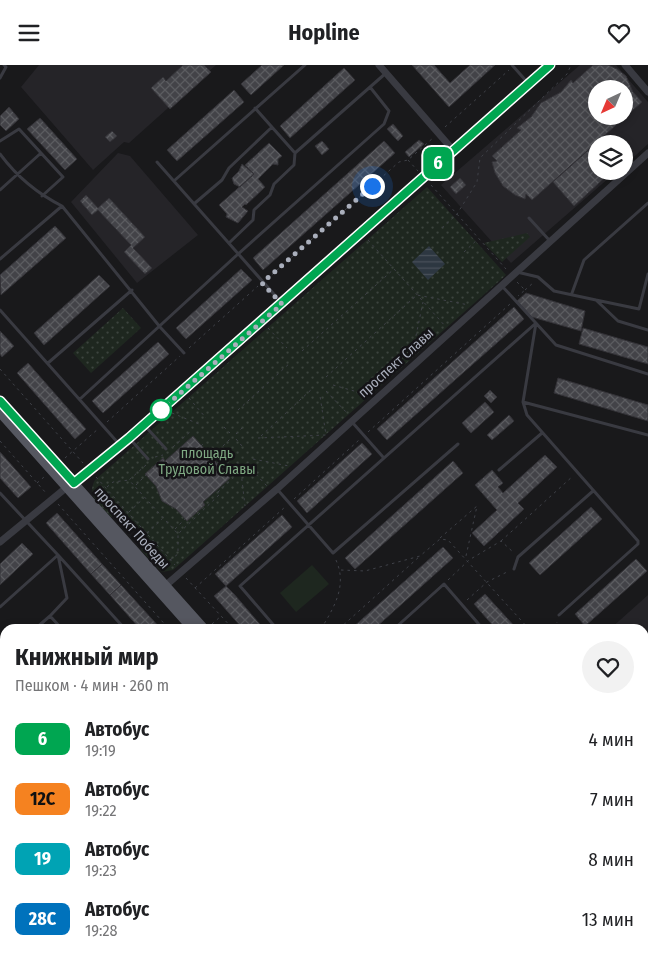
<!DOCTYPE html>
<html lang="ru">
<head>
<meta charset="utf-8">
<style>
  body { margin:0; font-family:"Fira Sans Condensed",sans-serif; background:#f2f2f2; color:#202124; height:100vh; display:flex; flex-direction:column; font-size:19px; white-space:nowrap }
  * { box-sizing:border-box; margin:0 }
  p { font-size:16px; color:#757577 }
  .icon { flex:none; width:28px; height:28px; fill:none; stroke:currentColor; stroke-width:2; stroke-linecap:round; stroke-linejoin:round }
  .map { position:relative; flex:1; overflow:hidden }
  .side { position:absolute; left:0px; top:559px; width:649px; height:336px; display:flex; flex-direction:column; background:#fff; border-radius:15px 15px 0 0; box-shadow:0 2px 8px #0003 }
  .side>* { flex:none }
  .badge { padding:0 10px; border-radius:8px; font-size:18px; line-height:32px }
  .needle { width:32px; rotate:224deg }
  .tools { position:absolute; left:588px; top:15px; display:grid; gap:10px }
  .tools a { display:grid; place-items:center; width:45px; height:45px; border-radius:50%; background:#fff; box-shadow:0 2px 8px #0003; font-size:25px }
  .you { position:absolute; width:25px; height:25px; margin:-12px; border:4px solid #fff; border-radius:50%; background:#1a73e8; box-shadow:0 0 0 8px #1a73e833 }
  .map>.badge { position:absolute; translate:-50% -50%; box-shadow:0 0 0 2px #fff }
  .round { display:grid; place-items:center; flex:none; width:52px; height:52px; border-radius:26px; background:#f2f2f2 }
  .head { display:flex; align-items:center; justify-content:space-between; height:85px; padding:0 15px }
  h1 { font-size:24px; font-weight:700; line-height:38px }
  ul { padding:0; list-style:none }
  li { display:flex; align-items:center; gap:15px; height:60px; padding:0 15px }
  li div { flex:1 }
  li b { display:block; font-size:19px }
  li em { font-style:normal }
  li .badge { min-width:55px; font-weight:700; text-align:center }
  header { display:flex; justify-content:space-between; align-items:center; height:65px; padding:0 15px; background:#fff; font-size:22px; font-weight:700 }
  .map>svg:first-child { display:block }
  .built { fill:#252428; fill-rule:evenodd }
  .park { fill:url(#park-dots) }
  .pitch { fill:#1e271f }
  .water { fill:url(#water-rules) }
  .building { fill:url(#building-cross-hatch); stroke:#333237; fill-rule:evenodd }
  .lines { fill:none; stroke-linecap:round; stroke-linejoin:round }
  .path { stroke:#3f4148; stroke-width:1; stroke-dasharray:2.5 4; stroke-linecap:butt }
  .lane { stroke:#393a41; stroke-width:3 }
  .street { stroke:#393a41; stroke-width:7 }
  .secondary { stroke:#474951; stroke-width:10 }
  .primary { stroke:#555760; stroke-width:10 }
  .line-casing { stroke:#fff; stroke-width:11 }
  .line { stroke:#00a651; stroke-width:8 }
  .walk { stroke:#aaafbc; stroke-width:5; stroke-dasharray:0 9 }
  .stop-dot { fill:#fff; stroke:#00a651; stroke-width:2.5 }
  .labels { text-anchor:middle; dominant-baseline:central; stroke-width:5; stroke-linejoin:round; paint-order:stroke }
  .street-label { font-size:14px; fill:#aaafbc; stroke:#141316 }
  .park-label { font-size:14px; fill:#7fa983; stroke:#141316 }
</style>
</head>
<body>
<header><svg class="icon" aria-label="menu" viewBox="0 0 24 24"><path d="M4 6h16M4 12h16M4 18h16"/></svg>Hopline<svg class="icon" aria-label="heart" viewBox="0 0 24 24"><path d="M12 20l-8-8c-3-5 5-10 8-4 3-6 11-1 8 4z"/></svg></header>
<div class="map">
<svg width="648" height="894" viewBox="0 0 648 894">
  <defs>
    <pattern id="park-dots" width="8" height="8" patternUnits="userSpaceOnUse" patternTransform="scale(1.25)"><rect width="8" height="8" fill="#1e271f"/><path d="M2 2h.1M6 6h.1" fill="none" stroke="#3c443e" stroke-width="1.8" stroke-linecap="round"/></pattern>
    <pattern id="water-rules" width="6" height="5" patternUnits="userSpaceOnUse" patternTransform="scale(1.25)"><rect width="6" height="5" fill="#2d3741"/><path d="M0 2.5h6" fill="none" stroke="#49515a"/></pattern>
    <pattern id="building-cross-hatch" width="8" height="8" patternUnits="userSpaceOnUse" patternTransform="scale(1.25)"><rect width="8" height="8" fill="#434348"/><path d="M0 0l8 8M0 8l8-8" fill="none" stroke="#5b5c60"/></pattern>
  </defs>
  <rect width="100%" height="100%" fill="#19191b"/>
  <path class="built" d="M39,0H216L129,78L124,77L93,105L21,22Z
    M580,0H616L648,37V79L624,101V79H596V106H617L511,198L441,120ZM596,24H624V51H596Z
    M118,88L130,91L198,170L137,218L71,137Z
    M648,530V704L644,708V564H610Z
    M22,890H139L143,894H18Z"/>
  <path class="park" d="M427,122L506,210L173,505L162,507L141,485L150,476L120,444L111,452C100,440 86,431 95,415Z
    M527,168L530,172L502,197L484,178Z
    M123,243L141,263L91,308L73,288Z"/>
  <path class="pitch" d="M312,500L329,519L296,547L280,528Z"/>
  <path class="water" d="M429,181L445,199L428,215L412,197Z"/>
  <path class="building" d="M183,0H204L211,7L170,44L151,23L163,12L166,16Z
    M262,0H284L251,30L241,19Z
    M412,0H434L450,18L470,0H495L449,42Z
    M593,0H608L617,4L626,11L633,27L642,37L532,135L526,129L525,134L515,130L503,121L495,108L492,97L497,96L492,91L521,65L517,63L531,52L541,38L561,27L571,15L573,18ZM596,24H624V51H596Z
    M344,3L355,15L290,73L280,61Z
    M234,25L244,37L177,96L167,85Z
    M9,42L19,54L6,66L0,60V51Z
    M40,53L77,94L65,105L27,64Z
    M393,59L403,71L398,76L387,64Z
    M112,66L117,71L110,77L105,72Z
    M604,71L610,79H596V106H612L574,141L553,117Z
    M419,75L424,79L409,92L405,87Z
    M322,76L329,84L322,90L315,81Z
    M384,76L395,88L263,205L253,193Z
    M269,78L282,91L278,94V100L273,99L258,114L265,122L246,140L245,139L242,142L248,146L238,158L226,152L227,149L219,140L254,109L245,100Z
    M242,99L254,109L240,122L234,119L232,113L239,106Z
    M460,113L466,120L456,129L450,122Z
    M86,130L98,143L109,133L145,172L133,183L152,203L145,209L124,187L131,180L98,145L92,150L80,136Z
    M55,161L66,173L1,230L0,210Z
    M241,204L252,215L186,274L176,263Z
    M99,210L110,221L44,280L34,268Z
    M526,228L585,246L581,266L532,252L517,236Z
    M514,242L524,254L387,375L377,364Z
    M583,263L648,282V299L579,279Z
    M0,266L14,281L2,292L0,289Z
    M158,277L169,289L103,348L92,336Z
    M28,298L86,364L75,374L17,308Z
    M558,313L648,340V356L554,328Z
    M490,325L497,332L491,338L484,331Z
    M485,337L494,347L471,368L462,358Z
    M509,350L514,356L492,375L487,370Z
    M193,371L230,413L203,437L205,440L187,456L176,444L162,436L156,421L145,409L163,393L165,396Z
    M362,378L372,389L307,448L297,436Z
    M0,387L31,422L18,433L0,413Z
    M545,390L557,402L518,438L524,444L484,481L472,468L497,445L475,420L492,405L503,418L498,422L503,428Z
    M453,396L463,408L355,504L345,493Z
    M591,442L602,454L540,510L529,498Z
    M57,448L102,499L91,509L46,458Z
    M282,450L292,462L226,521L215,509Z
    M22,478L33,489L0,520V499Z
    M443,482L453,493L374,564H351Z
    M636,494L647,506L585,561L575,549Z
    M102,499L121,520L110,530L91,509Z
    M121,520L161,564H140L133,556L110,530Z
    M226,521L234,529L264,564H243L214,531Z
    M485,529L517,564H496L474,539Z
    M5,632V652L0,657V636Z
    M648,741V761L644,764V745Z
    M648,790V810L644,805V794Z
    M0,799L5,805V840L0,844Z
    M113,890H133L137,894H116Z
    M188,890H210L206,894H183Z
    M359,890H375L379,894H355Z
    M427,890H450L454,894H431Z
    M544,890H557L560,894H539Z"/>
  <g class="lines">
    <path class="path" d="M445,62L509,5
      M408,95L418,106
      M431,120L506,204
      M442,163L457,149L477,117L480,93L567,9L571,0
      M368,175L446,262
      M464,187L478,174
      M267,214L399,97L408,95L433,73
      M517,217L525,225L518,231
      M525,225L533,218
      M268,263L287,283
      M189,283L258,221
      M302,286L394,204
      M412,290L423,237
      M0,304L83,398
      M326,312L417,230L469,240
      M333,320L368,330
      M326,326L348,349
      M189,333L206,353
      M238,345L290,298
      M172,348L199,359
      M107,357L180,291
      M224,362L230,368
      M368,367L510,239
      M236,369L242,363
      M261,371L313,323
      M258,373L326,370L320,331
      M236,374L242,381
      M0,376L46,428
      M201,381L204,378
      M223,381L230,374
      M173,382L191,366
      M155,392L163,390
      M65,393L98,364
      M253,394L289,401
      M146,400L129,415L178,469L219,430L217,428L233,413
      M247,400L267,421
      M222,404L225,401
      M241,407L245,441
      M96,412L175,500
      M37,418L44,412
      M136,420L146,410
      M107,422L113,417L129,415
      M294,434L359,375
      M58,439L169,564
      M129,447L144,433
      M175,464L185,454
      M147,468L162,454
      M440,473L477,441L466,491
      M501,476L573,411
      M170,495L178,489V470
      M341,505L365,506L420,491L440,474L448,475L529,564
      M186,513L233,564
      M448,515L469,495L501,476L513,487
      M195,523L285,442
      M467,535L487,517L509,506
      M212,559L220,552
      M321,564C335,541 348,519 335,493
      M339,564L420,491
      M556,564L557,557
      M459,890L463,894"/>
    <path class="lane" d="M512,0L528,18
      M0,13L6,2L4,0
      M255,43L295,88
      M0,76L19,64L63,112L42,131
      M0,89C17,112 36,128 62,141L160,262L184,288
      M157,97L280,236
      M175,115L305,0
      M0,125L41,88
      M195,138L222,115L229,103L272,62
      M529,153L550,176
      M229,178L253,155L254,145L270,130L274,119L294,100L295,88L386,8
      M0,194L62,141
      M517,207L538,212L554,226L596,235L618,256L648,265
      M502,221L556,280L648,309
      M572,228L584,195L648,138
      M596,235L639,244L648,209
      M0,245L119,379
      M536,258L523,337L527,350L638,476V479L559,550
      M48,298L132,225
      M80,334L237,190L384,59L389,46L370,22
      M523,337L648,370
      M352,357L383,392
      M146,362L166,384
      M131,375L148,394
      M499,405L542,368
      M277,424L333,488L458,379
      M0,428L58,490L67,533L50,551
      M514,504L518,492L593,426
      M0,542L58,490L125,564
      M35,564L50,551L62,564
      M277,564L240,521L536,258
      M394,564L444,519L483,564
      M0,576L5,582
      M0,619L5,615
      M644,686L648,682
      M0,755L5,761
      M0,771L5,777
      M644,782L648,778
      M644,826L648,831
      M644,858L648,862
      M0,861L5,856
      M38,890L42,894
      M89,890L94,894
      M275,890L279,894
      M305,890L308,894
      M412,890L416,894
      M570,890L574,894
      M233,894L238,890
      M320,894L324,890
      M404,894L408,890
      M527,894L532,890"/>
    <path class="street" d="M379,0L453,85
      M625,0L648,27
      M0,477L67,422
      M165,521L277,424L648,88
      M0,722L5,728
      M0,890L5,885
      M152,890L155,894"/>
    <path class="secondary" d="M74,418L129,373L550,0"/>
    <path class="primary" d="M0,336L204,564
      M0,347L193,564
      M483,890L487,894
      M497,890L501,894"/>
  </g>
  <g class="lines">
    <defs>
      <path id="line" d="M0,336L74,418L129,373L550,0"/>
    </defs>
    <use href="#line" class="line-casing"/>
    <use href="#line" class="line"/>
    <path class="walk" d="M161,345L282,239L262,218L372,121"/>
  </g>
  <circle class="stop-dot" cx="161" cy="345" r="10"/>
  <g class="labels">
    <g class="street-label">
      <text transform="translate(396 298) rotate(-42)">проспект Славы</text>
      <text transform="translate(132 463) rotate(48)">проспект Победы</text>
    </g>
    <g class="park-label">
      <text x="207" y="388">площадь<tspan x="207" dy="16">Трудовой Славы</tspan></text>
    </g>
  </g>
</svg>
<div class="tools">
<a><svg class="needle" viewBox="-14 -14 28 28"><path d="M0-13l5 13h-10z" fill="#e53935"/><path d="M0 13l5-13h-10z" fill="#757577"/></svg></a>
<a><svg class="icon" aria-label="layers" viewBox="0 0 24 24"><path d="M12 4l9 5-9 5-9-5zM3 14l9 5 9-5"/></svg></a>
</div>
<div class="you" style="left:372px;top:121px"></div>
<b class="badge" style="left:438px;top:98px;background:#00a651;color:#fff">6</b>
<section class="side">
<div class="head"><div><h1>Книжный мир</h1><p>Пешком · 4 мин · 260 m</p></div><a class="round"><svg class="icon" aria-label="heart" viewBox="0 0 24 24"><path d="M12 20l-8-8c-3-5 5-10 8-4 3-6 11-1 8 4z"/></svg></a></div>
<ul>
<li><span class="badge" style="background:#00a651;color:#fff">6</span><div><b>Автобус</b><p>19:19</p></div><em>4 мин</em></li>
<li><span class="badge" style="background:#f58220;color:#111">12С</span><div><b>Автобус</b><p>19:22</p></div><em>7 мин</em></li>
<li><span class="badge" style="background:#00a3b4;color:#fff">19</span><div><b>Автобус</b><p>19:23</p></div><em>8 мин</em></li>
<li><span class="badge" style="background:#0072bc;color:#fff">28С</span><div><b>Автобус</b><p>19:28</p></div><em>13 мин</em></li>
</ul>
</section>
</div>
</body>
</html>
